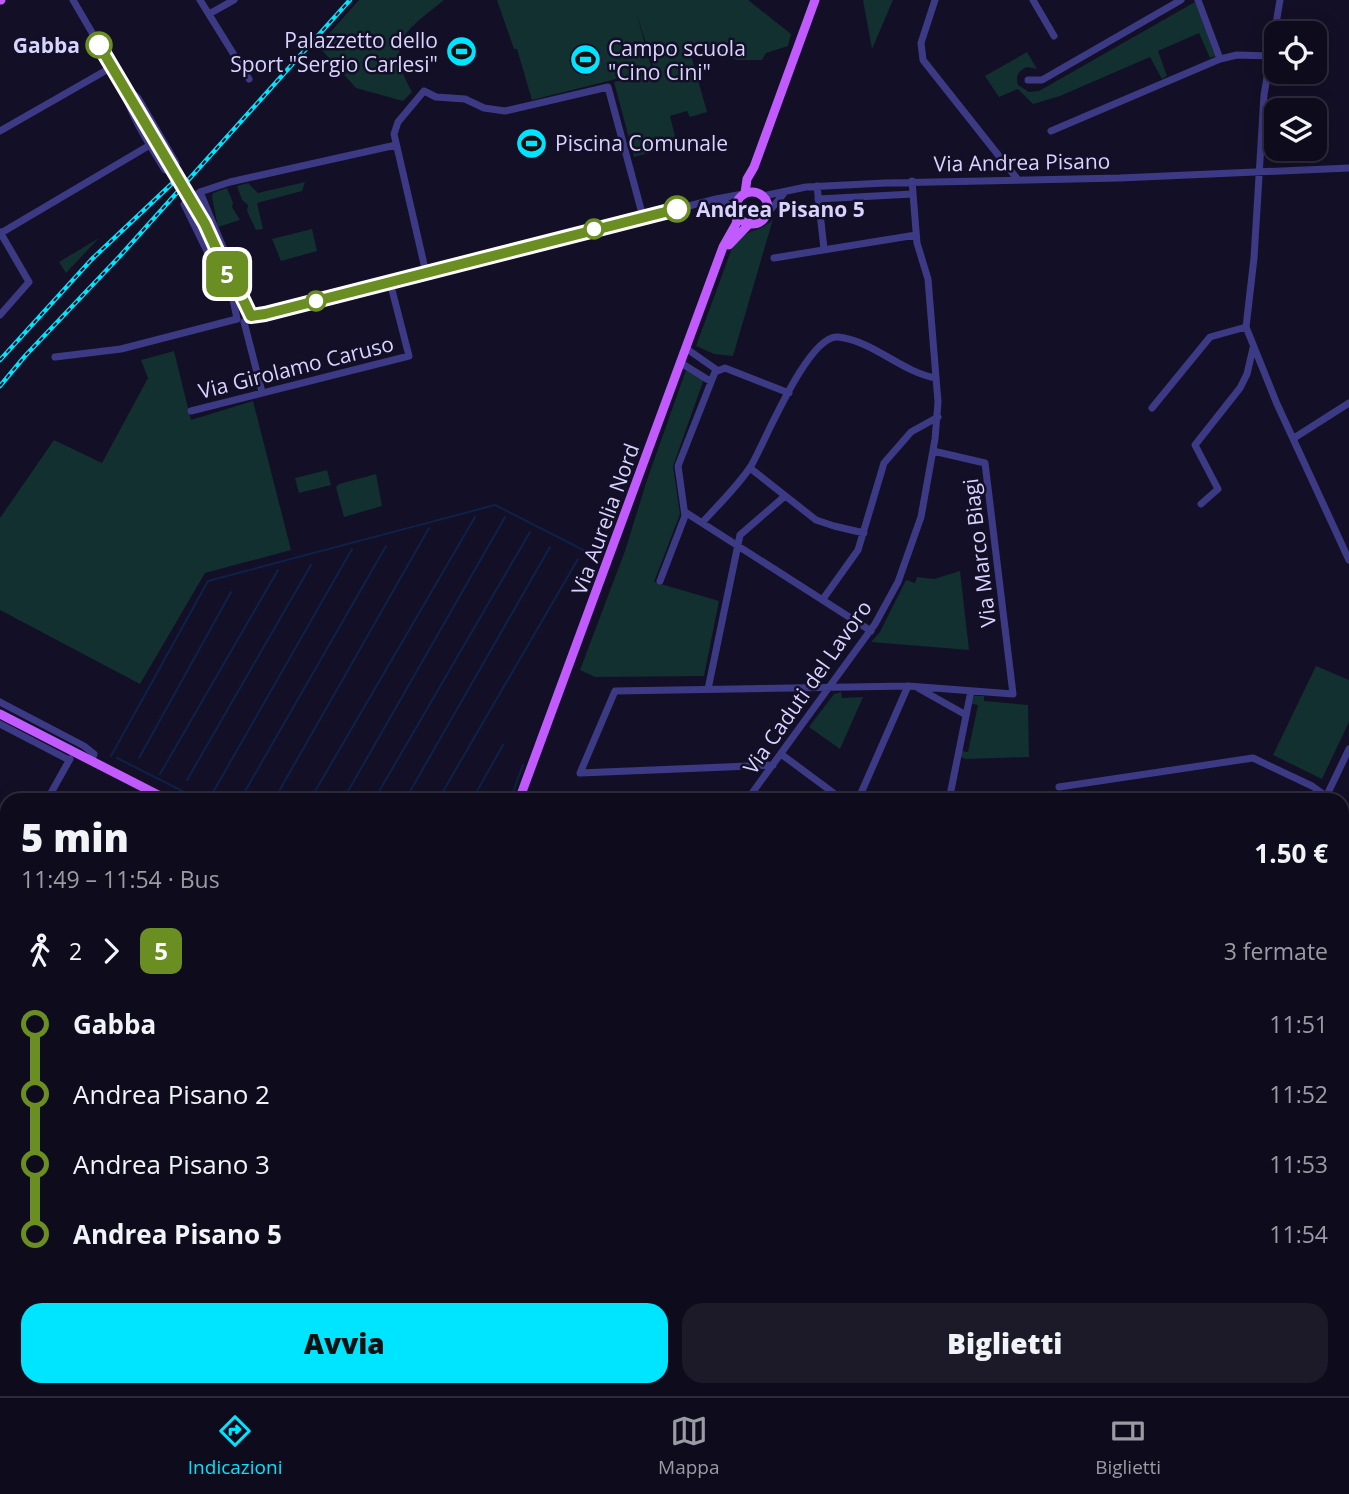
<!DOCTYPE html>
<html lang="it">
<head>
<meta charset="utf-8">
<style>
  body { margin:0; font-family:"Open Sans",sans-serif; background:#1c1929; color:#f1f3f6; height:100vh; display:flex; flex-direction:column; font-size:26px; white-space:nowrap }
  * { box-sizing:border-box; margin:0 }
  p { font-size:23px; color:#9b9ba3 }
  .icon { flex:none; width:38px; height:38px; fill:none; stroke:currentColor; stroke-width:2; stroke-linecap:round; stroke-linejoin:round }
  .map { position:relative; flex:1; overflow:hidden }
  .drawer { position:absolute; left:0px; top:793px; width:1349px; height:604px; display:flex; flex-direction:column; background:#0e0b1c; border-radius:21px 21px 0 0; box-shadow:0 4px 18px #0003,0 0 0 2px #2e2b3b }
  .drawer>* { flex:none }
  .badge { padding:0 14px; border-radius:10px; font-size:24px; line-height:46px }
  .tools { position:absolute; left:1264px; top:21px; display:grid; gap:14px }
  .tools a { display:grid; place-items:center; width:63px; height:63px; border-radius:14px; background:#0e0b1c; box-shadow:0 4px 18px #0003,0 0 0 2px #2e2b3b; font-size:35px }
  .map>.badge { position:absolute; translate:-50% -50%; box-shadow:0 0 0 4px #fff }
  .legs { display:flex; align-items:center; gap:10px; height:77px; padding:0 21px; font-size:23px }
  .legs p { margin-inline-start:auto }
  .summary { display:flex; align-items:center; justify-content:space-between; height:119px; padding:0 21px }
  h1 { font-size:38px; font-weight:800; line-height:52px }
  .primary-button { display:flex; gap:14px; margin-top:auto; padding:14px 21px }
  .primary-button a { flex:1; height:80px; border-radius:21px; background:#00e5ff; color:#111; font-size:28px; font-weight:800; line-height:80px; text-align:center }
  .primary-button a+a { background:#1c1929; color:#f1f3f6 }
  ul { padding:0 21px; list-style:none }
  li { display:flex; align-items:center; gap:24px; height:70px; font-size:26px }
  li i { display:grid; place-items:center; width:10px; height:100%; margin:0 9px; background:currentColor }
  li i::after { content:''; width:18px; height:18px; margin:-9px; border:5px solid; border-radius:50%; background:#0e0b1c }
  li p { margin-inline-start:auto }
  li:first-child i { background:linear-gradient(#0000 50%,currentColor 0) }
  li:last-child i { background:linear-gradient(currentColor 50%,#0000 0) }
  .menu { display:flex; justify-content:space-around; align-items:center; height:98px; border-top:2px solid #2e2b3b; background:#0e0b1c; font-size:19px; color:#9b9ba3 }
  .menu a { display:grid; justify-items:center; gap:4px }
  .menu .on { color:#00e5ff }
  .map>svg:first-child { display:block }
  .green { fill:#12302f }
  .lines { fill:none; stroke-linecap:round; stroke-linejoin:round }
  .stream { stroke:#0c2248; stroke-width:2 }
  .minor-tunnel { stroke:#312d47; stroke-width:7; stroke-dasharray:7 3.5; stroke-linecap:butt }
  .minor { stroke:#3d3a85; stroke-width:7 }
  .major { stroke:#c25bff; stroke-width:9 }
  .rail-casing { stroke:#00e5ff; stroke-width:4.5 }
  .rail { stroke:#130f26; stroke-width:2; stroke-dasharray:5; stroke-linecap:butt }
  .line-1-casing { stroke:#fff; stroke-width:16 }
  .line-1 { stroke:#6b8e23; stroke-width:10 }
  .stop-1-dot { fill:#fff; stroke:#6b8e23; stroke-width:3.5 }
  .labels { text-anchor:middle; dominant-baseline:central; stroke-width:5; stroke-linejoin:round; paint-order:stroke }
  .poi-label { font-size:21px; fill:#d9d4ff; stroke:#130f26; text-anchor:start }
  .stop-label { font-size:21px; font-weight:bold; fill:#d9d4ff; stroke:#130f26; text-anchor:end }
  .street-label { font-size:21px; fill:#d9d4ff; stroke:#130f26 }
</style>
</head>
<body>
<div class="map">
<svg width="1349" height="1396" viewBox="0 0 1349 1396">
  <rect width="100%" height="100%" fill="#130f26"/>
  <path class="green" d="M359,0H444C406,31 384,41 412,92L403,101L356,88L318,46Z
    M497,0H748L791,34L788,46L766,53L762,60H737L703,49L702,45L689,48L707,112L690,117L687,111L670,116L677,145L634,157L614,82L655,72L637,15L652,70L532,100L517,49H514Z
    M863,0H893L872,49Z
    M1195,2L1215,56L1210,58L1199,33L1158,51L1167,76L1162,79L1150,57L1060,96L1033,104L1018,89L999,97L985,76L1027,52L1037,69L1027,67C1018,71 1015,76 1018,85L1029,92L1039,91Z
    M305,182L302,191L257,203L263,229L256,230L247,211L248,205L242,200L237,186L248,183L258,193Z
    M227,188L233,203L232,207L240,220L218,227L212,197L213,193Z
    M773,219L733,356L714,354L696,346L732,248C747,225 759,235 773,219Z
    M312,229L317,251L281,261L272,239Z
    M99,238L66,273L59,262Z
    M174,351L191,420L253,401L291,550L205,573L140,684L0,610V518L54,440L102,463L148,378L141,360Z
    M686,370L704,379L673,466L680,514L654,582L719,601L704,676L595,677L580,670L625,551L647,480Z
    M327,470L331,485L299,493L295,478Z
    M376,474L382,506L344,517L336,487L339,484Z
    M960,571L969,650L871,642L880,632L906,580L915,583L917,577L934,579Z
    M1316,666L1349,680V722L1322,779L1273,755Z
    M841,692L842,698L863,697L840,749L809,727L834,694Z
    M974,696H984V701L1028,705L1029,757L966,759L961,757L962,751L968,752L978,705L972,704Z
    M1342,941L1349,950V1268L1342,1258Z
    M7,1131V1193L0,1189V1144Z"/>
  <g class="lines">
    <path class="stream" d="M111,756L208,581L495,505L597,557
      M117,758L200,800
      M139,758L231,592
      M160,774L278,570
      M187,780L311,565
      M212,794L352,549
      M240,800L386,546
      M274,800L429,528
      M310,800L475,517
      M343,800L505,517
      M374,800L530,532
      M405,800L550,547
      M438,800L578,559
      M472,800L503,745
      M498,800L502,793
      M510,800L523,765
      M530,800L533,792
      M375,1390L387,1396
      M1341,1390L1349,1393
      M904,1396L908,1390
      M939,1396L943,1390
      M972,1396L976,1390
      M1003,1396L1006,1390
      M1036,1396L1039,1390
      M1068,1396L1072,1390"/>
    <path class="minor-tunnel" d="M169,164L192,202"/>
    <path class="minor" d="M73,0L168,163
      M200,0L249,79
      M935,0L921,43L923,60L1018,180
      M1033,0L1054,36
      M1198,0L1220,59
      M1280,0L1264,95L1254,258L1246,327L1277,404L1349,560
      M209,14L234,0
      M1028,80H1042L1181,0
      M121,82L138,98L176,163L172,169L165,170C147,141 130,115 121,82Z
      M0,131L112,67
      M1051,131L1220,59L1237,55L1271,56
      M817,186L824,249
      M200,192L230,182L396,145
      M763,196L806,187L885,183L1120,178L1349,168
      M818,199L913,194
      M713,201L726,203L737,211
      M192,202L230,279L240,293L251,315
      M767,214L785,192
      M0,232L29,282L0,315
      M1,233L150,145
      M774,258L916,235
      M426,273L394,134L398,122L424,91L436,97L465,99L484,108L505,111L608,87L643,217
      M232,294L237,319
      M232,296L224,286L184,204L200,192L237,281L240,293
      M244,322L251,315L265,314L716,199L743,194
      M244,322L262,392
      M687,349L717,370
      M55,357L121,349L237,319
      M681,363L710,381
      M1152,408L1210,337L1246,327
      M191,411L409,356L390,282
      M1294,438L1349,403
      M750,468L816,520L834,526L864,533
      M1201,504L1218,489L1195,445L1240,388L1247,374L1253,348
      M685,512L871,631
      M702,523C718,505 738,486 751,466C765,442 808,334 838,337C874,341 901,372 936,378
      M660,581L685,516L678,466L715,372L725,368L789,393
      M823,599L858,550L884,463L911,432L938,417
      M918,688L966,715
      M708,689L740,535L785,496
      M0,702L84,746L94,754L91,761
      M0,724L69,760
      M781,754L843,800
      M773,765L580,773L615,691L908,686L1013,694L985,463L933,451
      M1059,787L1253,758L1312,786L1326,796
      M1325,799L1349,749
      M47,800L70,759
      M747,800L875,624L898,582L921,517L935,439L938,402L928,279L917,243L912,181
      M858,800L908,686
      M949,800L971,691
      M0,884L7,871
      M1305,1390L1317,1396
      M696,1396L700,1390
      M896,1396L900,1390
      M1193,1396L1197,1390"/>
    <path class="major" d="M0,0H1
      M736 208a16 16 0 1 1 32 0a16 16 0 1 1-32 0Z
      M745,193L747,179L754,167L815,0
      M729,245L750,223
      M0,714L168,800
      M519,800L723,247L736,224L738,215
      M298,1396L301,1390"/>
    <defs>
      <path id="rail" d="M0,360L92,259L179,177
        M0,386L25,356L120,256L350,0"/>
    </defs>
    <use href="#rail" class="rail-casing"/>
    <use href="#rail" class="rail"/>
  </g>
  <g class="lines">
    <defs>
      <path id="line-1" d="M99,45L205,224L230,279L240,293L251,316L265,314L677,209"/>
    </defs>
    <use href="#line-1" class="line-1-casing"/>
    <use href="#line-1" class="line-1"/>
  </g>
  <defs>
    <symbol id="stadium-disc" viewBox="-11 -11 22 22"><circle r="9.5" fill="#00e5ff" stroke="#130f26"/><path d="M0-5a6.5 5 0 1 0 0 10a6.5 5 0 1 0 0-10ZM-3.5-1.8h7v3.6h-7Z" fill="#111"/></symbol>
  </defs>
  <g fill-rule="evenodd">
    <use href="#stadium-disc" x="444" y="34" width="35" height="35"/>
    <use href="#stadium-disc" x="568" y="42" width="35" height="35"/>
    <use href="#stadium-disc" x="514" y="126" width="35" height="35"/>
  </g>
  <g class="stop-1-dot">
    <circle cx="99" cy="45" r="12"/>
    <circle cx="677" cy="209" r="12"/>
    <circle cx="594" cy="229" r="9"/>
    <circle cx="316" cy="301" r="9"/>
  </g>
  <g class="labels">
    <g class="poi-label">
      <text x="438" y="40" text-anchor="end">Palazzetto dello<tspan x="438" dy="24">Sport "Sergio Carlesi"</tspan></text>
      <text x="608" y="48">Campo scuola<tspan x="608" dy="24">"Cino Cini"</tspan></text>
      <text x="555" y="143">Piscina Comunale</text>
    </g>
    <g class="stop-label">
      <text x="80" y="45">Gabba</text>
      <text x="696" y="209" text-anchor="start">Andrea Pisano 5</text>
    </g>
    <g class="street-label">
      <text transform="translate(1022 162) rotate(-1)">Via Andrea Pisano</text>
      <text transform="translate(296 367) rotate(-14)">Via Girolamo Caruso</text>
      <text transform="translate(605 519) rotate(-70)">Via Aurelia Nord</text>
      <text transform="translate(979 553) rotate(-97)">Via Marco Biagi</text>
      <text transform="translate(807 687) rotate(-55)">Via Caduti del Lavoro</text>
    </g>
  </g>
</svg>
<div class="tools">
<a><svg class="icon" aria-label="locate" viewBox="0 0 24 24"><circle cx="12" cy="12" r="6"/><path d="M12 2v4M12 18v4M2 12h4M18 12h4"/></svg></a>
<a><svg class="icon" aria-label="layers" viewBox="0 0 24 24"><path d="M12 4l9 5-9 5-9-5zM3 14l9 5 9-5"/></svg></a>
</div>
<b class="badge" style="left:227px;top:274px;background:#6b8e23;color:#fff">5</b>
<section class="drawer">
<div class="summary"><div><h1>5 min</h1><p>11:49 – 11:54 · Bus</p></div><b>1.50 €</b></div>
<div class="legs"><svg class="icon" aria-label="walk" viewBox="0 0 24 24"><circle cx="13" cy="4" r="2"/><path d="M13 8l-2 6 4 7M11 14l-3 7M7 12l3-4h3l4 4"/></svg>2<svg class="icon" aria-label="forward" viewBox="0 0 24 24"><path d="M9 5l7 7-7 7"/></svg><b class="badge" style="background:#6b8e23;color:#fff">5</b><p>3 fermate</p></div>
<ul>
<li><i style="color:#6b8e23"></i><b>Gabba</b><p>11:51</p></li>
<li><i style="color:#6b8e23"></i><span>Andrea Pisano 2</span><p>11:52</p></li>
<li><i style="color:#6b8e23"></i><span>Andrea Pisano 3</span><p>11:53</p></li>
<li><i style="color:#6b8e23"></i><b>Andrea Pisano 5</b><p>11:54</p></li>
</ul>
<div class="primary-button"><a>Avvia</a><a>Biglietti</a></div>
</section>
</div>
<nav class="menu">
<a class="on"><svg class="icon" aria-label="directions" viewBox="0 0 24 24"><path d="M12 3l9 9-9 9-9-9zM9 14v-3h6M13 9l2 2-2 2"/></svg>Indicazioni</a>
<a><svg class="icon" aria-label="map" viewBox="0 0 24 24"><path d="M3 6l6-2 6 2 6-2v14l-6 2-6-2-6 2zM9 4v14M15 6v14"/></svg>Mappa</a>
<a><svg class="icon" aria-label="tickets" viewBox="0 0 24 24"><path d="M3 7h18v10H3zM15 7v10"/></svg>Biglietti</a>
</nav>
</body>
</html>
